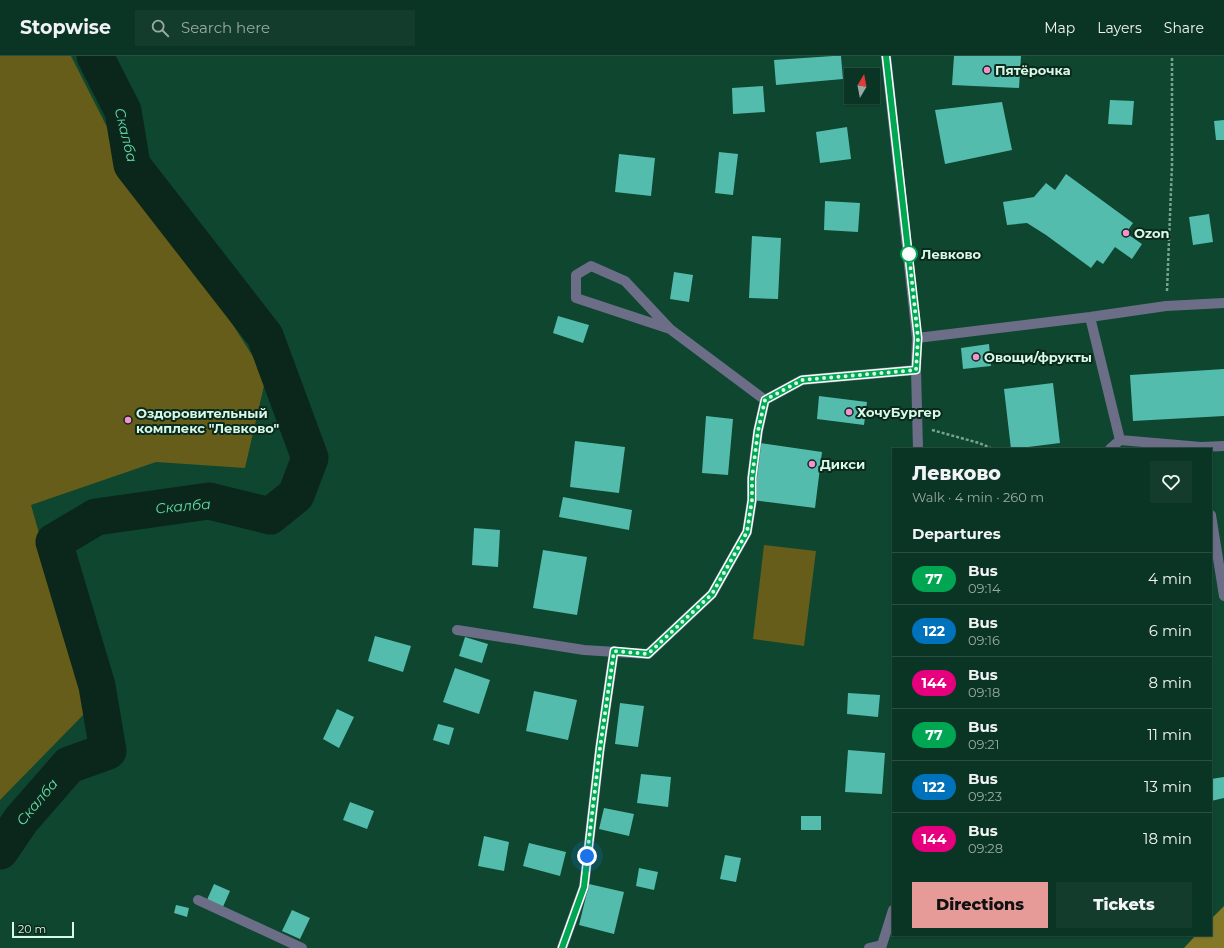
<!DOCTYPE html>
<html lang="en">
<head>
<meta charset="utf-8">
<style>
  body { margin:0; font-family:Montserrat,sans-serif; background:#133c2c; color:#f1f3f6; height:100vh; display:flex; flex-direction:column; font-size:15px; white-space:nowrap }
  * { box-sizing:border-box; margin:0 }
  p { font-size:13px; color:#99aaa6 }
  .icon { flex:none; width:22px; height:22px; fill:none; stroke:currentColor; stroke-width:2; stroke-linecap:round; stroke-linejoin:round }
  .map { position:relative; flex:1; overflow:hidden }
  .side { position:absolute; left:892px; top:392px; width:320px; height:488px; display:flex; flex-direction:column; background:#0a3424; border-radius:0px; box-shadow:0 1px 3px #0004,0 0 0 1px #2a4f41 }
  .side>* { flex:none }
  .badge { padding:0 8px; border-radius:13px; font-size:14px; line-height:26px }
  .needle { width:26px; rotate:10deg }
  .tools { position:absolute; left:844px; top:12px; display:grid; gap:8px }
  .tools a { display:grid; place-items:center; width:36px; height:36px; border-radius:0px; background:#0a3424; box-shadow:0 1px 3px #0004,0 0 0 1px #2a4f41; font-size:20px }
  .scale { position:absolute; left:12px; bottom:10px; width:62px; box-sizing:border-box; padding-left:4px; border:2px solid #d7f9e7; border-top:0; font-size:11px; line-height:14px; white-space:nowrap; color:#d7f9e7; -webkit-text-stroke:3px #0b291c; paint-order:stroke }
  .you { position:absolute; width:20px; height:20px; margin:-10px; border:3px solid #fff; border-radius:50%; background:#1a73e8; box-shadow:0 0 0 6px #1a73e833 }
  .map>.badge { position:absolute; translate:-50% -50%; box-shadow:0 0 0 2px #fff }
  h2 { padding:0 20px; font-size:15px; line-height:36px }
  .round { display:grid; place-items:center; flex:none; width:42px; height:42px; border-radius:0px; background:#133c2c }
  .summary { display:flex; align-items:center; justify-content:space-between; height:68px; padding:0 20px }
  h1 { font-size:19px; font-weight:800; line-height:30px }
  .primary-button { display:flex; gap:8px; margin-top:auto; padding:8px 20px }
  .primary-button a { flex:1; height:46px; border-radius:0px; background:#e69b98; color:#111; font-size:16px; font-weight:800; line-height:46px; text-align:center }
  .primary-button a+a { background:#133c2c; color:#f1f3f6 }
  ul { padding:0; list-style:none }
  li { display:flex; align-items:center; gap:12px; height:52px; padding:0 20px; border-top:1px solid #2a4f41 }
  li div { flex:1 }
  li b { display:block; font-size:15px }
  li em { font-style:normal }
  li .badge { min-width:44px; font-weight:700; text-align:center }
  header { display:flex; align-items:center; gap:24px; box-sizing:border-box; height:56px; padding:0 20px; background:#0a3424; border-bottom:1px solid #2a4f41 }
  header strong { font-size:19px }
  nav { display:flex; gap:22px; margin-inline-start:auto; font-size:14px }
  .search { width:280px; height:36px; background:#133c2c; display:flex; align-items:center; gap:10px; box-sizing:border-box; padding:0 14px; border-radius:0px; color:#99aaa6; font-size:15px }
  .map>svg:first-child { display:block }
  .green { fill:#655d19 }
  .forest { fill:#827828 }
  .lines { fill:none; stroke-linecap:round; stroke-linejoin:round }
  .river { stroke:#0b261a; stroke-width:37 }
  .building { fill:#53bcac }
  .path { stroke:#77a390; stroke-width:2.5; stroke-dasharray:3 2; stroke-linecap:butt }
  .minor { stroke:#6c6e87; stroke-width:10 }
  .line-casing { stroke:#fff; stroke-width:9 }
  .line { stroke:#00a651; stroke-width:6 }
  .walk { stroke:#d7f9e7; stroke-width:4; stroke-dasharray:0 7.2 }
  .poi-dot { fill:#f690d1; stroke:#0b291c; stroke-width:1.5 }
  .stop-dot { fill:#fff; stroke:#00a651; stroke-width:2 }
  .labels { text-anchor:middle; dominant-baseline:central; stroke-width:4; stroke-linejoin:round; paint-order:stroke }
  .poi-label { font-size:13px; font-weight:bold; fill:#d7f9e7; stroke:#0b291c; text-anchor:start }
  .stop-label { font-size:13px; font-weight:bold; fill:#d7f9e7; stroke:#0b291c; text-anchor:start }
  .water-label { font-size:14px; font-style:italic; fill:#66daa7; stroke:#0b291c }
</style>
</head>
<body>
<header>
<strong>Stopwise</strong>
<div class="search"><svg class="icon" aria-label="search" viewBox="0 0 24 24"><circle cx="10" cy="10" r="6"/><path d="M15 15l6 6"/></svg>Search here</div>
<nav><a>Map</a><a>Layers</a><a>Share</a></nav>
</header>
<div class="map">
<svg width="1224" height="892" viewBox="0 0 1224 892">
  <rect width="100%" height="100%" fill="#0e4630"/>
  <path class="green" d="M0,0H71L106,69L266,321L245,412L156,406L31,449L89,653L0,744Z
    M764,489L816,495L804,590L753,583Z"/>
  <path class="forest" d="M1224,850V892H1184L1196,879H1211V863Z"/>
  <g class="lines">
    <path class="river" d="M0,795L21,764L69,709L108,695L97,630L54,486L96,461L209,445L270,460L296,439L310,402L265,280L132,109L123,55L95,0"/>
  </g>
  <path class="building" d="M833,0H841L843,23L776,29L774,4Z
    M954,0H1021L1019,32L952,29Z
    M763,30L765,56L733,58L732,32Z
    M1110,44L1134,45L1132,69L1108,68Z
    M1002,46L1012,94L945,108L935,54Z
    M1224,64V84H1216L1214,65Z
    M847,71L851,103L820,107L816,76Z
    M719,96L738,98L733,139L715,137Z
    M619,98L655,102L651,140L615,136Z
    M1066,118L1133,167L1126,177L1142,188L1132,203L1115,191L1103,208L1097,204L1091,212L1046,179L1027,167L1007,169L1003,146L1034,141L1046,127L1055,134Z
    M825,145L860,147L858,176L824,174Z
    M1209,158L1213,186L1193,189L1189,161Z
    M752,180L781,182L778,243L749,242Z
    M674,216L693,219L689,246L670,243Z
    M558,260L589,269L583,287L553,277Z
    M989,288L991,310L963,313L961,292Z
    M1224,313V360L1133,365L1130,319Z
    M1053,327L1060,387L1011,393L1004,333Z
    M819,340L867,346L864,369L817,363Z
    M706,360L733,363L728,419L702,417Z
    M575,385L625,391L619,437L570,431Z
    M760,387L822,396L815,452L752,444Z
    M563,441L632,454L629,474L559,461Z
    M474,472L500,474L498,511L472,509Z
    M543,494L587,501L577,559L533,552Z
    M375,580L411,590L403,616L368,605Z
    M465,581L488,588L482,607L459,600Z
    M455,612L490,624L479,658L443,646Z
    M534,635L577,644L568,684L526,675Z
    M848,637L880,639L878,661L847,658Z
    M620,647L644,650L638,691L615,688Z
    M337,653L354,661L339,692L323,683Z
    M438,668L454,672L449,689L433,684Z
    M848,694L885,697L882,738L845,736Z
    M641,718L671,721L668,751L637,747Z
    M1224,721V742L1211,745V723Z
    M350,746L374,755L367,773L343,764Z
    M604,752L634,758L629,780L599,773Z
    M801,760H821V774H801Z
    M484,780L509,786L504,815L478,810Z
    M529,787L566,796L560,820L523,810Z
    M725,799L741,802L736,826L720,823Z
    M639,812L658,816L654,834L636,830Z
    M214,828L230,835L222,853L206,846Z
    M589,828L624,836L614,878L579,869Z
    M176,849L189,852L187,861L174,857Z
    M292,854L310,862L300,883L282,875Z"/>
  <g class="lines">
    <path class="path" d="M1167,235L1172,109V0
      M932,374L979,387L993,393"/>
    <path class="minor" d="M886,0L917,282L916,314L918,393
      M1090,261L1120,384L1110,393
      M670,273L625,225L591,210L576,219V242L670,273L765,344L802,324L916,314
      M917,282L1090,261L1166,250L1224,247
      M1120,384L1201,391L1224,390
      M1211,459L1224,540
      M457,574L584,594L648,598L712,538L747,476L752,444V422L758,375L765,344
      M198,844L302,892
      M562,892L584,831L600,692L614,595
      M869,892L882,889
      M881,892L893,854"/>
  </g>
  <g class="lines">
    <defs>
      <path id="line" d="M562,892L584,831L600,692L614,595L648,598L712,538L747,476L752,444V422L758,375L765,344L802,324L916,314L918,282L886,0"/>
    </defs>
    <use href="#line" class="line-casing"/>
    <use href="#line" class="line"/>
    <path class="walk" d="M587,800L600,692L614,595L648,598L712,538L747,476L752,444V422L758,375L765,344L802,324L916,314L918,282L909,198"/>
  </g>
  <g class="poi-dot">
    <circle cx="987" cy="14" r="4"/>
    <circle cx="1126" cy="177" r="4"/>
    <circle cx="976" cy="301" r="4"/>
    <circle cx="849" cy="356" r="4"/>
    <circle cx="128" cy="364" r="4"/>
    <circle cx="812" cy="408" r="4"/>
  </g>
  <circle class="stop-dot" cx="909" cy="198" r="8"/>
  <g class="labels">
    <g class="poi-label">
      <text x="995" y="14">Пятёрочка</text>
      <text x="1134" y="177">Ozon</text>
      <text x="984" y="301">Овощи/фрукты</text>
      <text x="857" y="356">ХочуБургер</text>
      <text x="136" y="357">Оздоровительный<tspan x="136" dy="15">комплекс "Левково"</tspan></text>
      <text x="820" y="408">Дикси</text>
    </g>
    <g class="stop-label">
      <text x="921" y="198">Левково</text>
    </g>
    <g class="water-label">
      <text transform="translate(126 79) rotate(76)">Скалба</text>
      <text transform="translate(183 450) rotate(-5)">Скалба</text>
      <text transform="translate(37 746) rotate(-50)">Скалба</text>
    </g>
  </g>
</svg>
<div class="tools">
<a><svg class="needle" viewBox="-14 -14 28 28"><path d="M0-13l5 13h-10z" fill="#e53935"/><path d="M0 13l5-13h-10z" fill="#99aaa6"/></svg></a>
</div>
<div class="scale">20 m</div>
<div class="you" style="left:587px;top:800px"></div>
<section class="side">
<div class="summary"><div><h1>Левково</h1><p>Walk · 4 min · 260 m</p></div><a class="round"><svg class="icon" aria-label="heart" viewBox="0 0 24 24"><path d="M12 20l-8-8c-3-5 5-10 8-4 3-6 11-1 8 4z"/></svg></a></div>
<h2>Departures</h2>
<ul>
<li><span class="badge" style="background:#00a651;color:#fff">77</span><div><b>Bus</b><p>09:14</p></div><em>4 min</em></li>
<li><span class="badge" style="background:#0072bc;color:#fff">122</span><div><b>Bus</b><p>09:16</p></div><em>6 min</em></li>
<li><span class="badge" style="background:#e6007e;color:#fff">144</span><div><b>Bus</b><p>09:18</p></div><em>8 min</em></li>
<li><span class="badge" style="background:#00a651;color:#fff">77</span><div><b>Bus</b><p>09:21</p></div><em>11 min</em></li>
<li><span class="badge" style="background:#0072bc;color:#fff">122</span><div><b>Bus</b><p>09:23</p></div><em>13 min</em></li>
<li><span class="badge" style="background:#e6007e;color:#fff">144</span><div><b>Bus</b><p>09:28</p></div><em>18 min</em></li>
</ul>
<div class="primary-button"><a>Directions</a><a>Tickets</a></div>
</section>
</div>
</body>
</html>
